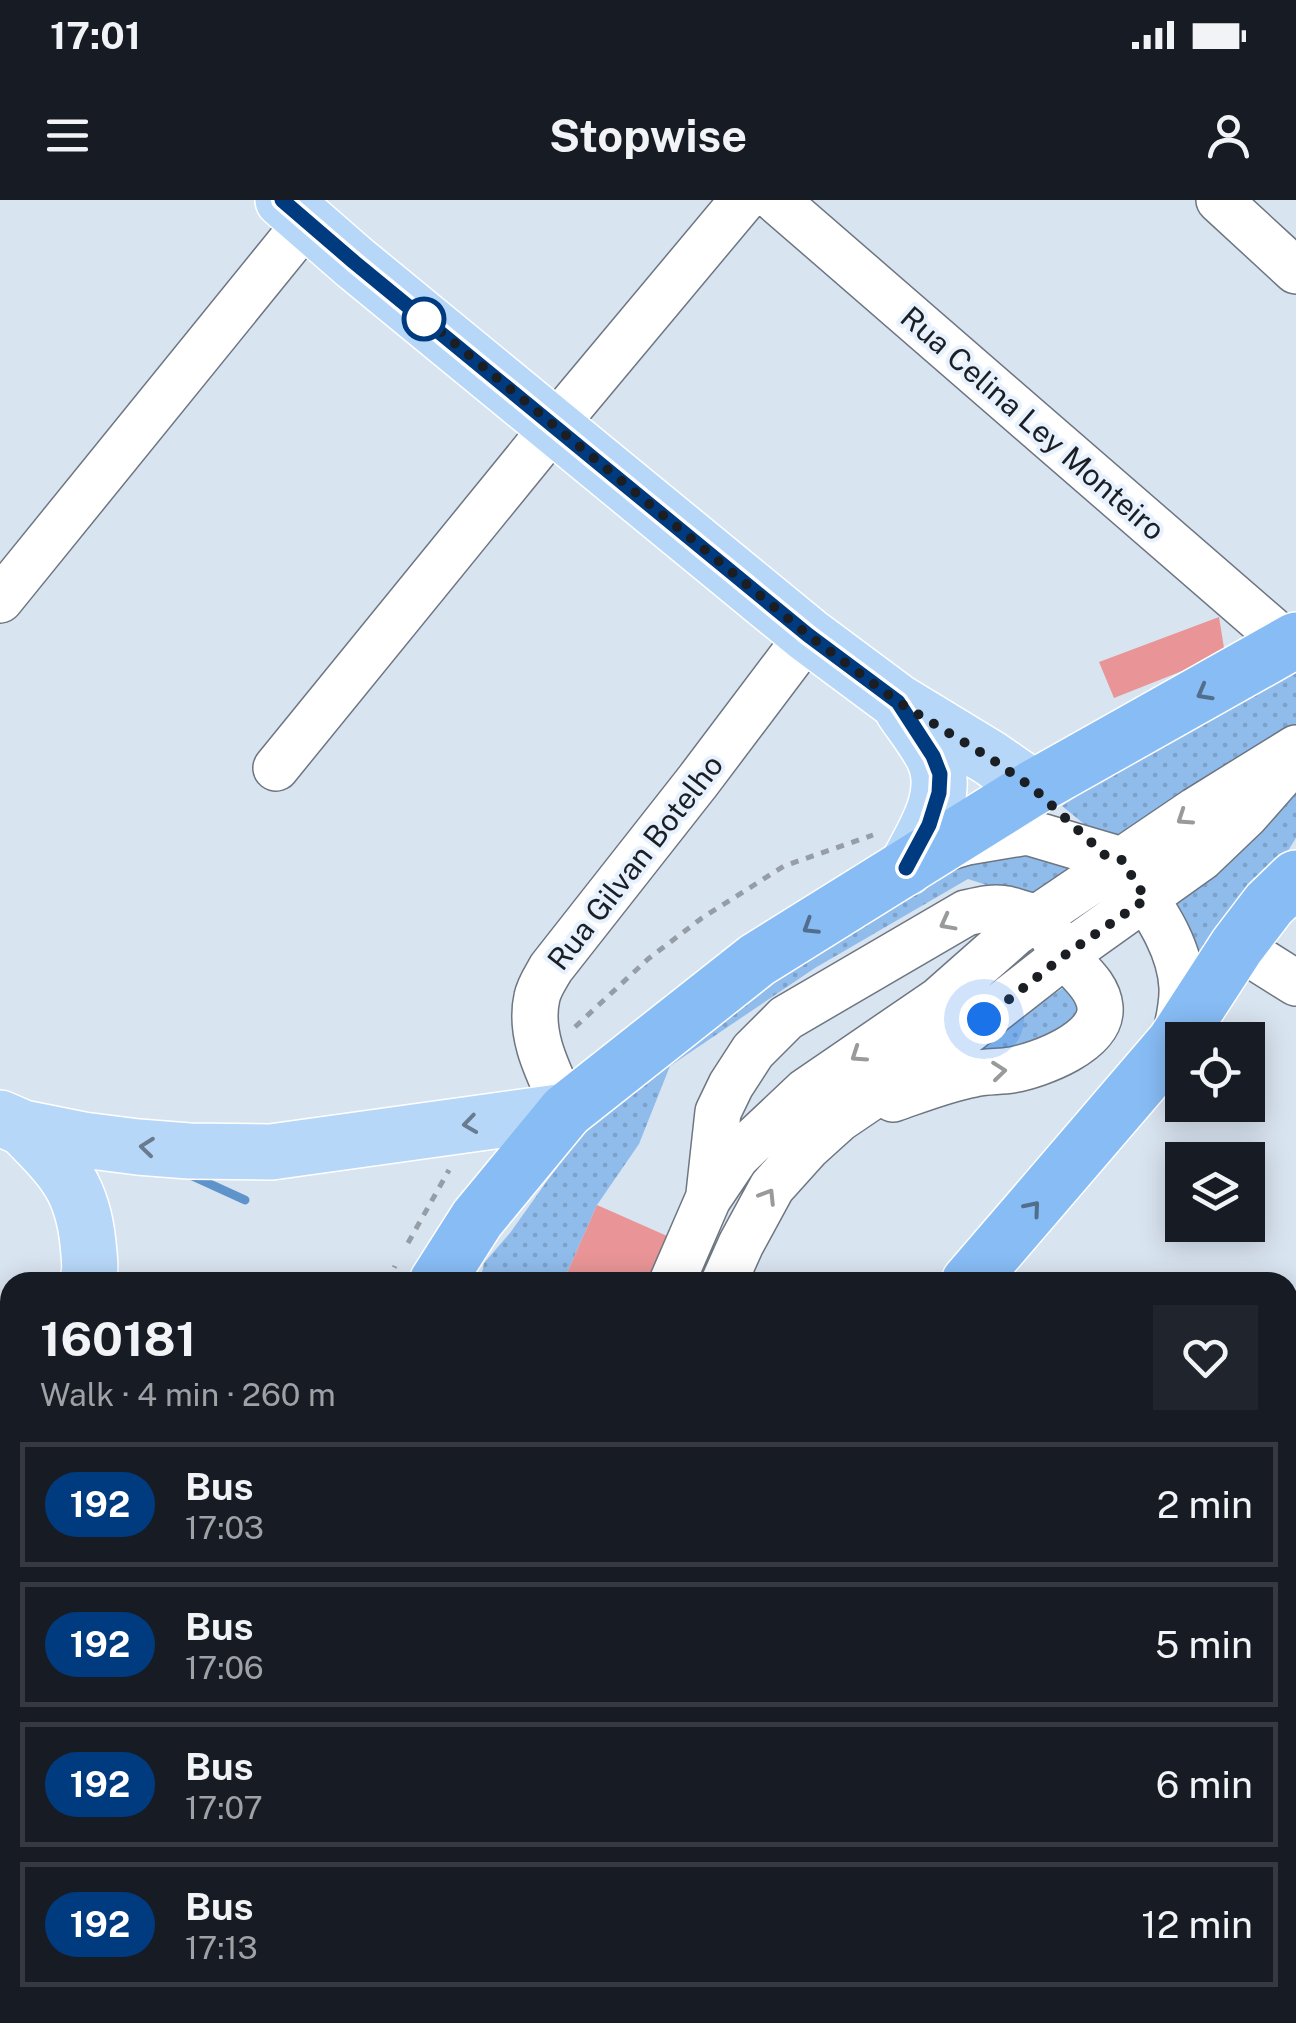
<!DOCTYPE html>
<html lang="en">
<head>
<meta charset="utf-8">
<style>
  body { margin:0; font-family:"Public Sans",sans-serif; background:#20242c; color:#f1f3f6; height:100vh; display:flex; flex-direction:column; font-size:38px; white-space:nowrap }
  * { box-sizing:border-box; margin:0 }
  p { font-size:32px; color:#9ea1a6 }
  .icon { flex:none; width:55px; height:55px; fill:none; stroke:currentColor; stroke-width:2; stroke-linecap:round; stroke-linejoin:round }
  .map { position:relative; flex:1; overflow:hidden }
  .sheet { position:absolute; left:0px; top:1072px; width:1298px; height:752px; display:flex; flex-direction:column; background:#171b24; border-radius:30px 30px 0 0; box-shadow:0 5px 25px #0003 }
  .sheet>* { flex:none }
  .badge { padding:0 20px; border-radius:32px; font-size:35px; line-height:65px }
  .controls { position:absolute; left:1165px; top:822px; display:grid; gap:20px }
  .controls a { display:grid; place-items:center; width:100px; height:100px; border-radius:0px; background:#171b24; box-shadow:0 5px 25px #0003; font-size:50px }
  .you { position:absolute; width:50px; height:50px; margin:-25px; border:8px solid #fff; border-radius:50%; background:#1a73e8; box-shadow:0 0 0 15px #1a73e833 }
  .map>.badge { position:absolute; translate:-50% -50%; box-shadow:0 0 0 5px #fff }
  .round { display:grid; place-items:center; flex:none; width:105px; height:105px; border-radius:0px; background:#20242c }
  .summary { display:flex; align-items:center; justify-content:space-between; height:170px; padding:0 40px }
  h1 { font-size:48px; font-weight:700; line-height:75px }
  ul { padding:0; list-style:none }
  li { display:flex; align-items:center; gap:30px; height:125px; margin:0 20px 15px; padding:0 20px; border:5px solid #363941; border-radius:0px }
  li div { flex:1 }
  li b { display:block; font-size:38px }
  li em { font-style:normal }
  li .badge { min-width:110px; font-weight:700; text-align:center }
  .status { display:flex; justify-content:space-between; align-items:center; height:70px; padding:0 50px; background:#171b24; direction:ltr }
  .status svg { height:28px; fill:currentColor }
  header { display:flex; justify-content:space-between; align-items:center; height:130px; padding:0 40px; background:#171b24; font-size:45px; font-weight:700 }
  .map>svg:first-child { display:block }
  .grass { fill:url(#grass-dots) }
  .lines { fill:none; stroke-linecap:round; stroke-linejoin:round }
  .stream { stroke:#5f94cb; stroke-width:9 }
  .building { fill:#e99597 }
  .minor-casing { stroke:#6d7681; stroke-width:48 }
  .major-casing { stroke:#fff; stroke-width:58 }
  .highway-casing { stroke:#fff; stroke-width:58 }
  .path { stroke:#959da7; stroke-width:5; stroke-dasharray:8 8; stroke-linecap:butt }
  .minor { stroke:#fff; stroke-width:45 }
  .major { stroke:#b7d7f9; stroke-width:55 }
  .highway { stroke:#87bcf5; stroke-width:55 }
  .oneway { stroke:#516e8c }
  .oneway2 { stroke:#989a9c }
  .oneway3 { stroke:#697b8e }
  .line-casing { stroke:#fff; stroke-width:22 }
  .line { stroke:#003b80; stroke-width:15 }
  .walk { stroke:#1b1f24; stroke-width:10; stroke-dasharray:0 18 }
  .stop-dot { fill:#fff; stroke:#003b80; stroke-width:5 }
  .labels { text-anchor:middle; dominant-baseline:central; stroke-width:8; stroke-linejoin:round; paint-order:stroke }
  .street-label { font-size:30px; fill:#1b1f24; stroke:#e7f2fe }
</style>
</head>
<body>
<div class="status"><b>17:01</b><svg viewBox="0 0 49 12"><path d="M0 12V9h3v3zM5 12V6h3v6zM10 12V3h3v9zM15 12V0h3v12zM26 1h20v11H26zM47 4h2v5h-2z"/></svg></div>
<header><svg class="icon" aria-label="menu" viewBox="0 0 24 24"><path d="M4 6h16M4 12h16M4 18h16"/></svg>Stopwise<svg class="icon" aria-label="person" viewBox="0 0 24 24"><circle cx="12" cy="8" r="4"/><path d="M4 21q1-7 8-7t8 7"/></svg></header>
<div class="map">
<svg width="1296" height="1823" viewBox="0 0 1296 1823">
  <defs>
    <pattern id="grass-dots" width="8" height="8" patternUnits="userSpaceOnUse" patternTransform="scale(2.5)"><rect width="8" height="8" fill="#90bcec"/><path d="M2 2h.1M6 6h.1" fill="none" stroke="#7ca1ca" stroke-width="1.8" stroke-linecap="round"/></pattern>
  </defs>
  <rect width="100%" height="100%" fill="#d9e4f1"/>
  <path class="grass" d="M1296,470V526L1111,646L1062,606L1161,541L1247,500Z
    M1296,587V638L1192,803L1158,707Z
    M1026,644L1084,665L1036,701L968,679L815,768L670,866L639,944L597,1005L563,1082H480L484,1063L510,1033L547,981L598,914L638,877L950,659Z
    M1078,778L1091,807L1067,840L936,874Z"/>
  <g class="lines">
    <path class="stream" d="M188,974L245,1000"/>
  </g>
  <path class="building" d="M1219,417L1225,454L1114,498L1099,462Z
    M597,1005L683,1043L665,1082H563Z
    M0,1696L10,1697V1815H70L69,1823L0,1821Z
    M240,1815H340L336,1823H236Z
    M419,1815H515L512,1823H416Z"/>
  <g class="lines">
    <defs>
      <path id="minor" d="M776,0L1289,445
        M1219,0L1296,71
        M0,400L308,20
        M276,568L555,225L743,0
        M950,647L967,642L1027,632L1122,660
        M1130,674C1152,708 1180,745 1182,787C1183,805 1178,823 1174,841
        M1237,746L1296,783
        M893,899C919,890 946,879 974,874C986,871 999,872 1012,870C1039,865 1103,842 1100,807C1098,786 1079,772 1066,757C1060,749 1055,740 1049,731
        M566,911C550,875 528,837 537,797C539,787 546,777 551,768L698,581L808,435
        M709,994L718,912L731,885L753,851L786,818L966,713C979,710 993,706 1007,709C1019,712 1027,716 1040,717
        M672,1082L708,999L737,956L806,891L939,800L1016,732L1196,610L1296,548
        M724,1082L741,1044L772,987L808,947L839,919L960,837L1065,755L1201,658L1246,615L1282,574
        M1288,1174L1296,1162
        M1288,1370L1296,1377
        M355,1823L359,1815
        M404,1823L408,1815"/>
      <path id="major" d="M283,0L354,62L808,435L898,502L990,558L1033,588
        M902,509C912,524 925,540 933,556C952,594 923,635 906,668
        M0,918L23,928L83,940L138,947L189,951L271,952L566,911
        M23,928C61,967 82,985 88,1043C89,1057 92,1070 87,1082
        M0,1165H10
        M0,1269L10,1280
        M1288,1604L1296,1609
        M1288,1796H1296
        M839,1815L893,1817L921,1815"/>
      <path id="highway" d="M437,1082L477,1019L566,911L757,760L1033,588L1296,440
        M969,1082L1174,843L1237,746L1269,704L1296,678
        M151,1823V1815
        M562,1823L566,1815"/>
    </defs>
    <use href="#minor" class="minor-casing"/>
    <use href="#major" class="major-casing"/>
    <use href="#highway" class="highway-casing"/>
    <path class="path" d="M575,827L648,759L702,718L784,666L873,635
      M408,1043L449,970
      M387,1082L395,1066"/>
    <use href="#minor" class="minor"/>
    <use href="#major" class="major"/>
    <use href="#highway" class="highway"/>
  </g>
  <defs><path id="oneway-chevron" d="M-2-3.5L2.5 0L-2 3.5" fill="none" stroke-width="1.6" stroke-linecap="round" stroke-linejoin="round" transform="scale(2.5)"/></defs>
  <g class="oneway">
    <use href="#oneway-chevron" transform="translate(1204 493) rotate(151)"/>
    <use href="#oneway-chevron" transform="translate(810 727) rotate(148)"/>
    <use href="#oneway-chevron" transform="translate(1033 1008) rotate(-50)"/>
  </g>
  <g class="oneway2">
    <use href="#oneway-chevron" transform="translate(1184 618) rotate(146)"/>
    <use href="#oneway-chevron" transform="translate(947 723) rotate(152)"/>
    <use href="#oneway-chevron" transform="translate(858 855) rotate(146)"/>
    <use href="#oneway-chevron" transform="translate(999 871) rotate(-6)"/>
    <use href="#oneway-chevron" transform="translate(768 996) rotate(-58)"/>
  </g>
  <g class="oneway3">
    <use href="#oneway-chevron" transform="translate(470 924) rotate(172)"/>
    <use href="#oneway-chevron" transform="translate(147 947) rotate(-174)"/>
  </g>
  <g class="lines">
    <defs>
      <path id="line" d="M282,0L354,62L808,435L898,502L933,556L940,574L939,593L929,625L906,668"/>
    </defs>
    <use href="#line" class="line-casing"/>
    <use href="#line" class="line"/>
    <path class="walk" d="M424,119L412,108L808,435L898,502L990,558L1033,588L1106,656L1122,660L1146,699L1065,755L984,819"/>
  </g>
  <circle class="stop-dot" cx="424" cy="119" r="20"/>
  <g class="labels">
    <g class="street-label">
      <text transform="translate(1033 223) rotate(41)">Rua Celina Ley Monteiro</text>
      <text transform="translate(635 662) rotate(-52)">Rua Gilvan Botelho</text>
    </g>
  </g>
</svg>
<div class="controls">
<a><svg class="icon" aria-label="locate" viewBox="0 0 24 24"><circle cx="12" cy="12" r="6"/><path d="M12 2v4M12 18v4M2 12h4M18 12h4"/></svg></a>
<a><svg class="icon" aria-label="layers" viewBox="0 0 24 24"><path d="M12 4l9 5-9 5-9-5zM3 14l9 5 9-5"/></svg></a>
</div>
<div class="you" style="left:984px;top:819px"></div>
<section class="sheet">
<div class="summary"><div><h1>160181</h1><p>Walk · 4 min · 260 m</p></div><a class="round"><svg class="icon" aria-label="heart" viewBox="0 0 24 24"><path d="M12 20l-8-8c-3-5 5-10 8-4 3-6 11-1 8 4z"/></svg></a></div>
<ul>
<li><span class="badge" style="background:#003b80;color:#fff">192</span><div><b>Bus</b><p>17:03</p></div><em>2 min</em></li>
<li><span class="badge" style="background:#003b80;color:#fff">192</span><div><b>Bus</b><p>17:06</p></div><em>5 min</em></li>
<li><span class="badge" style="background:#003b80;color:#fff">192</span><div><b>Bus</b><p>17:07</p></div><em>6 min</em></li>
<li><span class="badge" style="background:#003b80;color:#fff">192</span><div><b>Bus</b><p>17:13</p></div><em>12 min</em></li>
</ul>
</section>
</div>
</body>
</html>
